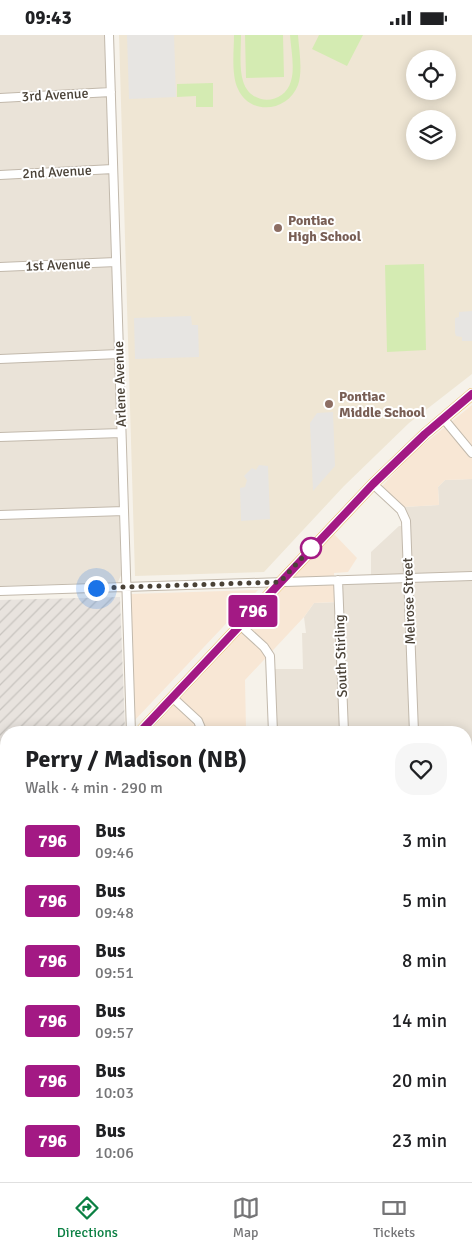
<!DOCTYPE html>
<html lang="en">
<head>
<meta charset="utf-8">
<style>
  body { margin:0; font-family:Signika,sans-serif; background:#f6f6f6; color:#202124; height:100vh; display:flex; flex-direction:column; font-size:19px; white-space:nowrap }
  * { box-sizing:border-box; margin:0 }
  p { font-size:16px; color:#757577 }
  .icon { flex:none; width:28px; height:28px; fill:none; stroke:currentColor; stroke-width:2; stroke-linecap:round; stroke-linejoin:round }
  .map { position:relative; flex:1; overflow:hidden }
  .sheet { position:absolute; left:0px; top:691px; width:472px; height:456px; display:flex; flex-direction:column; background:#fff; border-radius:20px 20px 0 0; box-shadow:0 2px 12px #0003 }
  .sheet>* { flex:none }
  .badge { padding:0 10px; border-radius:4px; font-size:18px; line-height:32px }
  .buttons { position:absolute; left:406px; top:15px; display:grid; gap:10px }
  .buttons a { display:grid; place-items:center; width:50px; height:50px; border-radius:50%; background:#fff; box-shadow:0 2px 12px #0003; font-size:25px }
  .you { position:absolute; width:25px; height:25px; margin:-12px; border:4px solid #fff; border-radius:50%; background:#1a73e8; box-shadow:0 0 0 8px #1a73e833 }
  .map>.badge { position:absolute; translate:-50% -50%; box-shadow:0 0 0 2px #fff }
  .round { display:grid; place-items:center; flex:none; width:52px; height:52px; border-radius:20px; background:#f6f6f6 }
  .summary { display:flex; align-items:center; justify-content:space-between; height:85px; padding:0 25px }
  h1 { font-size:24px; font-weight:700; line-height:38px }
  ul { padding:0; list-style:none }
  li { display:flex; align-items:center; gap:15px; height:60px; padding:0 25px }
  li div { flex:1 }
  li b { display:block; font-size:19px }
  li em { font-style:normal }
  li .badge { min-width:55px; font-weight:700; text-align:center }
  .status { display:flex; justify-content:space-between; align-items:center; height:35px; padding:0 25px; background:#fff; direction:ltr }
  .status svg { height:14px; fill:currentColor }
  .tab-bar { display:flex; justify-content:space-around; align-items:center; height:70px; border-top:1px solid #e0e0e0; background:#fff; font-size:14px; color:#757577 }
  .tab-bar a { display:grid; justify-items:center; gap:2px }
  .tab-bar .active { color:#0b8043 }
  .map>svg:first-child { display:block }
  .residential { fill:#eae3d8 }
  .commercial { fill:#f8e7d5 }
  .industrial { fill:url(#industrial-furrows) }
  .education { fill:#efe6d4; fill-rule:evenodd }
  .cemetery { fill:url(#cemetery-stones) }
  .park { fill:#d4ebb2 }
  .parking { fill:#e7e5e2 }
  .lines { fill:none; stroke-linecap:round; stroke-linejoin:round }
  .minor-casing { stroke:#c2b9ac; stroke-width:10 }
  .major-casing { stroke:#e9bb64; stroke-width:12 }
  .minor { stroke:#fff; stroke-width:8 }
  .major { stroke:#ffdd9a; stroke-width:10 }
  .line-casing { stroke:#fff; stroke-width:11 }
  .line { stroke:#a31984; stroke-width:8 }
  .walk { stroke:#4a4237; stroke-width:5; stroke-dasharray:0 9 }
  .education-dot { fill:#8d6e63; stroke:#fff; stroke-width:2 }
  .stop-dot { fill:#fff; stroke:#a31984; stroke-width:2.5 }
  .labels { text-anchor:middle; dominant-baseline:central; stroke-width:4; stroke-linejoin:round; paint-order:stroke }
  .street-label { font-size:14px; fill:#4a4237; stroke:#fff }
  .education-label { font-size:14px; font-weight:bold; fill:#785e54; stroke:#fff; text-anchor:start }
</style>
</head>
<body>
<div class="status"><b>09:43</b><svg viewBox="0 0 49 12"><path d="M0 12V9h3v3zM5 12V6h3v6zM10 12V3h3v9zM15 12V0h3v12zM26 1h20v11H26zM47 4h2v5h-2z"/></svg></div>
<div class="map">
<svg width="472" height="1147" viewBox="0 0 472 1147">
  <defs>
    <pattern id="industrial-furrows" width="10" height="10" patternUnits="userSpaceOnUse" patternTransform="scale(1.25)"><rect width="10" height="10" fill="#e8e3de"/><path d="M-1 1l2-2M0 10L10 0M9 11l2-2" fill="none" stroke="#c8c4bf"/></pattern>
    <pattern id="cemetery-stones" width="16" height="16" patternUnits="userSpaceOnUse" patternTransform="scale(1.25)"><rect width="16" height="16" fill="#d4ebb2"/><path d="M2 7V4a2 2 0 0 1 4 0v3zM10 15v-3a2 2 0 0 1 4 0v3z" fill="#b8cb9a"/></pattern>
  </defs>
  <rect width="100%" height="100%" fill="#f6f2ea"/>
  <path class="residential" d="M0,0H105L121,540L118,547L0,551Z
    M472,444V1147H154V1141H466V698H237V694L276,693L274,634H303L302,598H306L304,582L314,568L342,567L343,549L371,548V517L399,491H410L407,478L403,472L439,470L438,452L445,445Z"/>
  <path class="commercial" d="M472,370V444L445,445L438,452L439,470L403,472L382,451L413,418Z
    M334,499L357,523L348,537L334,538L335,567L314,568L304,582L245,645L246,694H237V698H148Z
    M258,555L134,686L130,559Z
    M0,768L6,773V826L0,833Z"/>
  <path class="industrial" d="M120,562L125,696L6,698V773L0,768V565Z"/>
  <path class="education" d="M119,0H472V339L409,388L344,451L264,537L135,541ZM415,24H448V56H415ZM415,84H448V116H415Z"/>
  <path class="cemetery" d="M6,858V1141H149V1147H0V864Z"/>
  <path class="park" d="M234,0H241C241,14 239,33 243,46C250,71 284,71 291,46C295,33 291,14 290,0H298C299,15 303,36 298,50C288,77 250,81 238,54C231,39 234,16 234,0Z
    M245,0H283L284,42L246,43Z
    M319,0H363L347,31L312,14Z
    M213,48V72H196V61L177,62V49Z
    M424,229L426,315L387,317L385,230Z"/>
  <path class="parking" d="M127,0H174L176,62L129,64Z
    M472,276V306H462V302L456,301L455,298V283L459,282V277Z
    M191,281L192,290H198L199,322L135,324L134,283Z
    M333,377L335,431L313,456L310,388L317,378Z
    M259,430L268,431L270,484L241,486L240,453L245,452L247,445L244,441L252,433L256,435Z"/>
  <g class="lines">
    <defs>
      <path id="minor" d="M109,0L131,698
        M0,63L111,57
        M0,140L113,134
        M0,232L116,227
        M0,324L119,319
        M443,383L472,418
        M0,402L121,398
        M373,449L401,475L406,486L414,698
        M0,480L124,476
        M338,545L344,698
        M0,556L472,541
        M240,590L264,612L270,621L273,698
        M172,662L198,686L203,698
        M466,754H472
        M466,957H472
        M152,1141V1147
        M220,1141V1147
        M291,1141V1147
        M361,1141L362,1147
        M432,1141V1147"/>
      <path id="major" d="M139,698L373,449L425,399L472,359
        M0,846L6,839"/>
    </defs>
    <use href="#minor" class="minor-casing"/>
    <use href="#major" class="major-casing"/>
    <use href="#minor" class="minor"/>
    <use href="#major" class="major"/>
  </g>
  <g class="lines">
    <defs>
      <path id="line" d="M139,698L373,449L425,399L472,359"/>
    </defs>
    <use href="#line" class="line-casing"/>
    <use href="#line" class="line"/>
    <path class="walk" d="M96,553L280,547L311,513"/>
  </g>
  <g class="education-dot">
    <circle cx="278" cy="193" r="5"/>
    <circle cx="329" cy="369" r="5"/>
  </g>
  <circle class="stop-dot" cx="311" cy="513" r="10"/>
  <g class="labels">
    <g class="street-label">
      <text transform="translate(55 60) rotate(-3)">3rd Avenue</text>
      <text transform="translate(57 137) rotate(-3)">2nd Avenue</text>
      <text transform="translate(58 230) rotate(-2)">1st Avenue</text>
      <text transform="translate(120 349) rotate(-92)">Arlene Avenue</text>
      <text transform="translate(409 566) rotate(-92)">Melrose Street</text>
      <text transform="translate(341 621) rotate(-92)">South Stirling</text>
    </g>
    <g class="education-label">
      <text x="288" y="185">Pontiac<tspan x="288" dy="16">High School</tspan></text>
      <text x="339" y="361">Pontiac<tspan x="339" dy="16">Middle School</tspan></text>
    </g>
  </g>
</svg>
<div class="buttons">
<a><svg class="icon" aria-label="locate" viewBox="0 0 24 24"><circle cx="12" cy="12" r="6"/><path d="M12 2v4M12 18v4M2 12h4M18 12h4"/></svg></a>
<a><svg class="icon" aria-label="layers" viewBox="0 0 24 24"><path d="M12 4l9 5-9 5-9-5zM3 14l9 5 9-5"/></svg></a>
</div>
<div class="you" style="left:96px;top:553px"></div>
<b class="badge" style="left:253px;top:576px;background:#a31984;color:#fff">796</b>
<section class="sheet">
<div class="summary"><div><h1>Perry / Madison (NB)</h1><p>Walk · 4 min · 290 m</p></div><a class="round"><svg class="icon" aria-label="heart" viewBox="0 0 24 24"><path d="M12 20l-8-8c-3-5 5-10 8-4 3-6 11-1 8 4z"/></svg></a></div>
<ul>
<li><span class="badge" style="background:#a31984;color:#fff">796</span><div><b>Bus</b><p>09:46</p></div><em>3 min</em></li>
<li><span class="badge" style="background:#a31984;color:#fff">796</span><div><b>Bus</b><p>09:48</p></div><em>5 min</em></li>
<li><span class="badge" style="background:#a31984;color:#fff">796</span><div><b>Bus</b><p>09:51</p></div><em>8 min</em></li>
<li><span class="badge" style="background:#a31984;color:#fff">796</span><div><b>Bus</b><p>09:57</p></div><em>14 min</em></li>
<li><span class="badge" style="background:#a31984;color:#fff">796</span><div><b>Bus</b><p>10:03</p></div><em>20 min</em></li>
<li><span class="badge" style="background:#a31984;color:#fff">796</span><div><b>Bus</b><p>10:06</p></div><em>23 min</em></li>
</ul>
</section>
</div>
<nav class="tab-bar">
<a class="active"><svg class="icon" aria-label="directions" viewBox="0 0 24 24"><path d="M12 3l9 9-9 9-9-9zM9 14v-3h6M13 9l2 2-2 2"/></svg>Directions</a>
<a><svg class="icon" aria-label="map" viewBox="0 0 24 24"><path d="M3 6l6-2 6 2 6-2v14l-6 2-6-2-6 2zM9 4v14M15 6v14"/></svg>Map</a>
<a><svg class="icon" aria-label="tickets" viewBox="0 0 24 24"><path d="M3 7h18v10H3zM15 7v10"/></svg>Tickets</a>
</nav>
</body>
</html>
